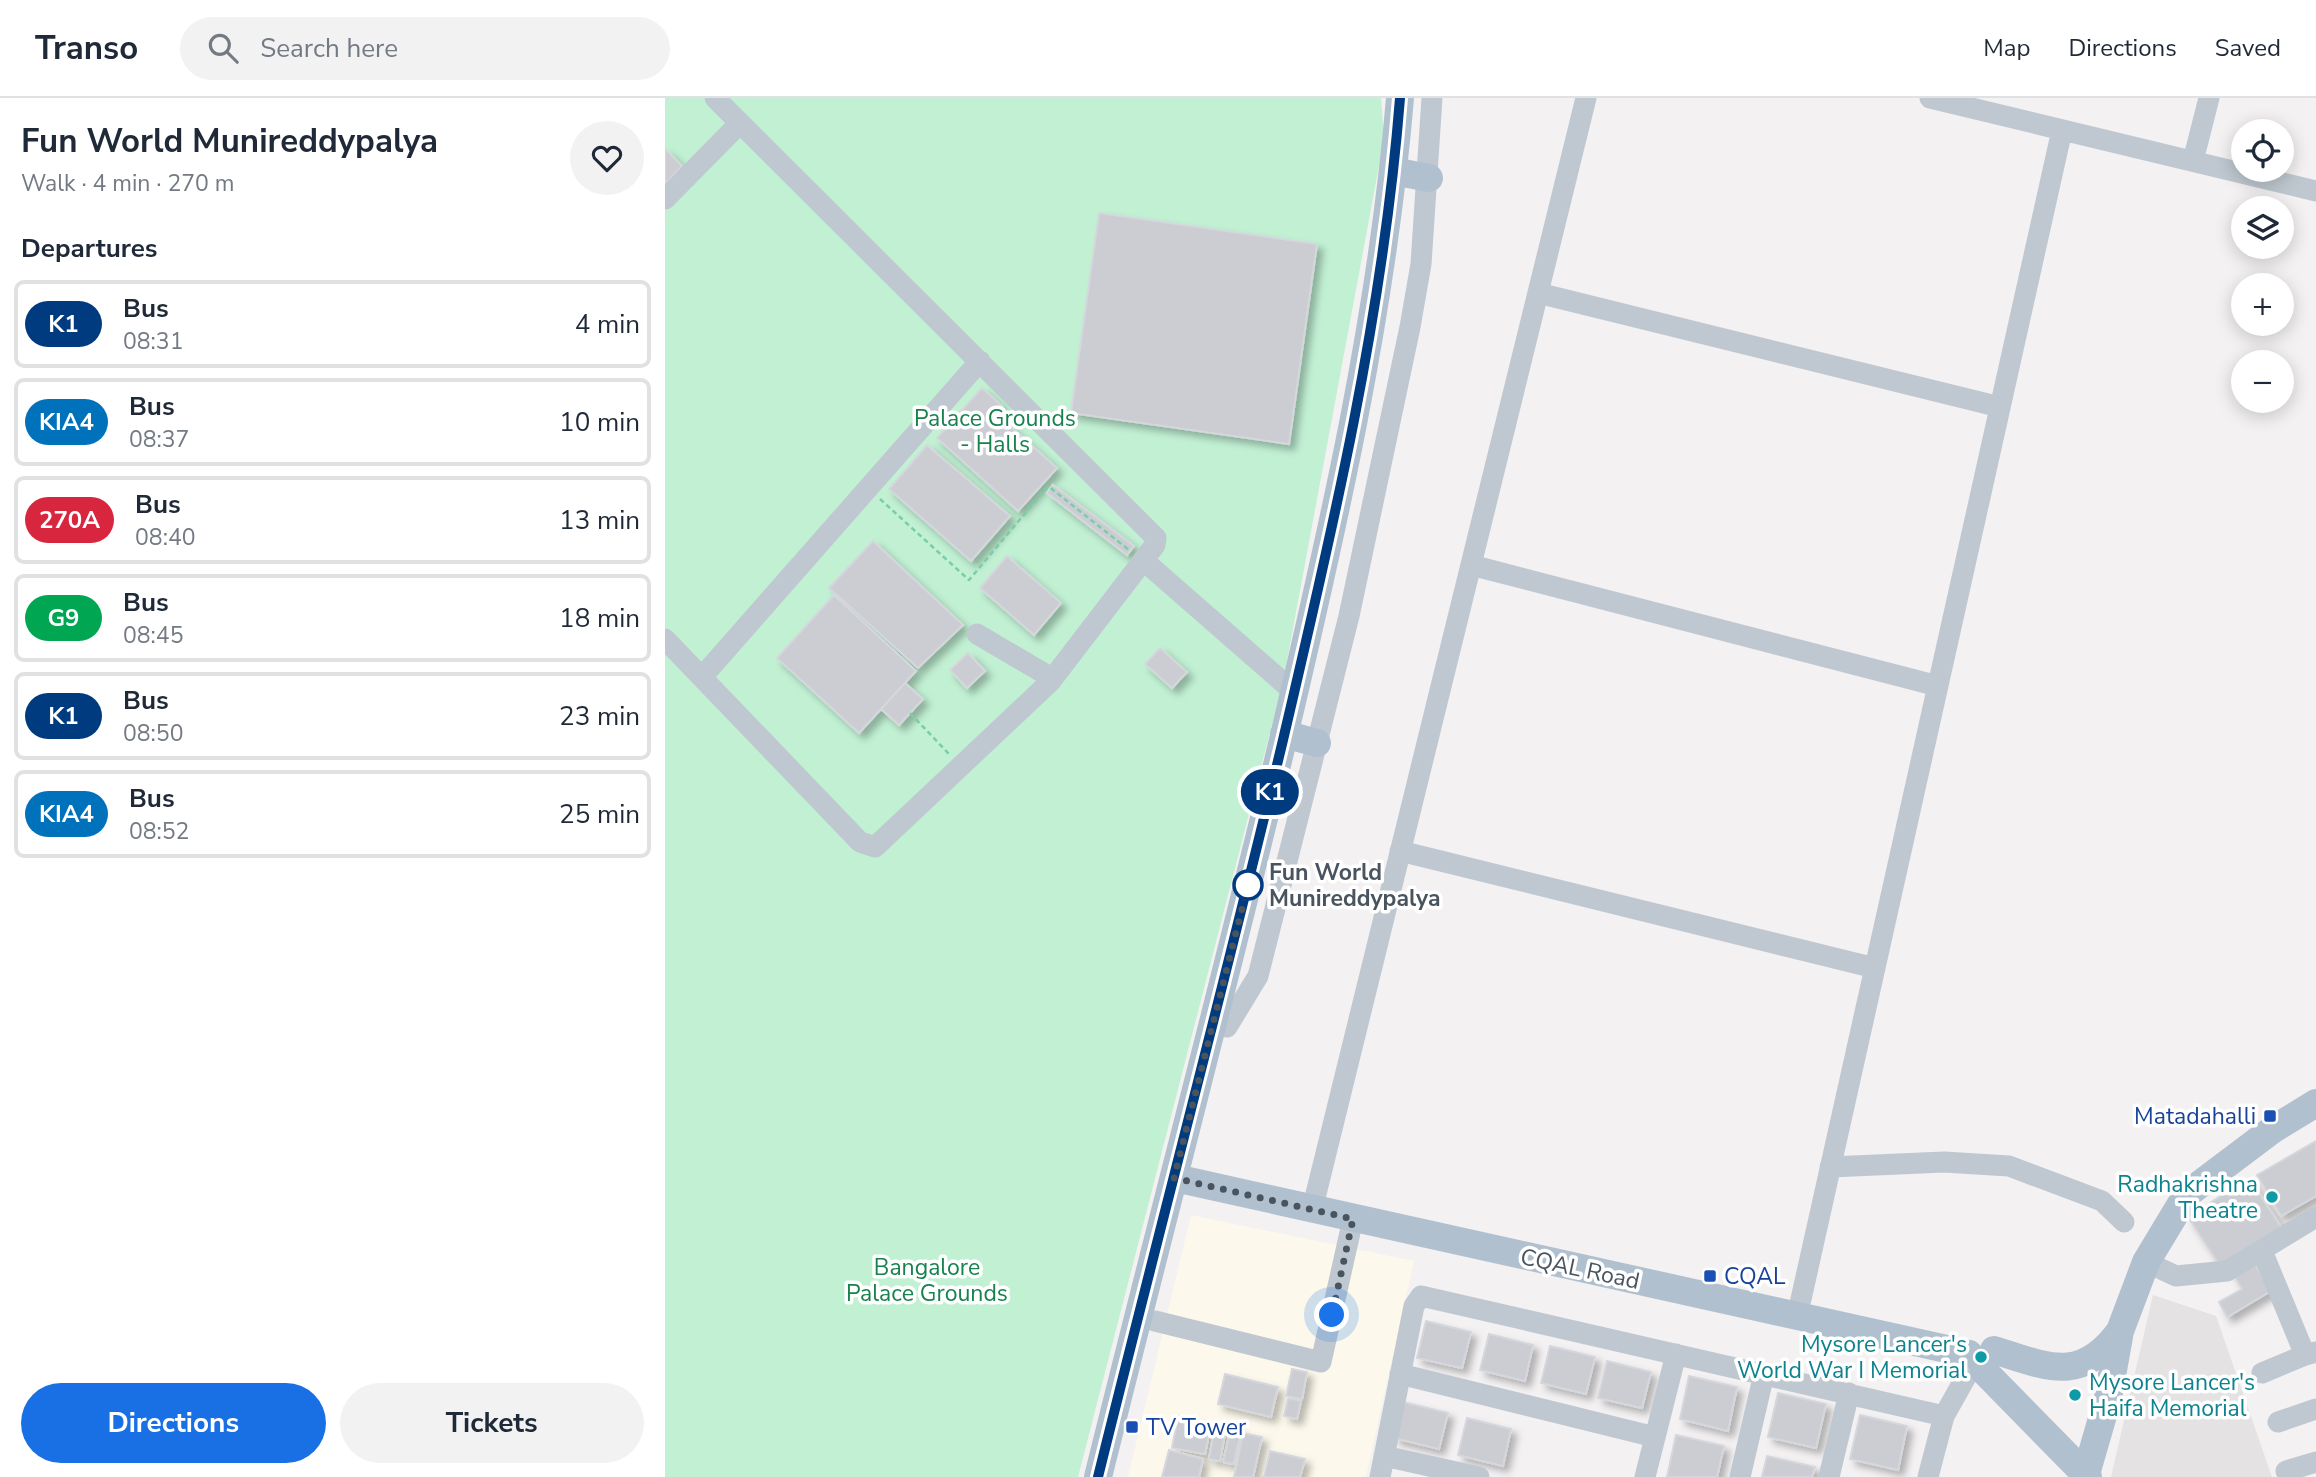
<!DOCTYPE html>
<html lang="en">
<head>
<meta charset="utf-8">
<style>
  body { margin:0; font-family:"Nunito Sans",sans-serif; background:#f2f2f3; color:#1f2937; height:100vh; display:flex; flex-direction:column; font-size:26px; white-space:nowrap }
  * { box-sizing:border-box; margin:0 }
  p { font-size:23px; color:#747a83 }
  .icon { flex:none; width:38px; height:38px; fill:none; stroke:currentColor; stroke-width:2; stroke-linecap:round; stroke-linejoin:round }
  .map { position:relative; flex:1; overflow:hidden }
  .panel { display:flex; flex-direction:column; background:#fff; width:665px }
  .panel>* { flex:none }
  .badge { padding:0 14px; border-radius:23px; font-size:24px; line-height:46px }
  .buttons { position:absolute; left:1566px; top:21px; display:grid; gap:14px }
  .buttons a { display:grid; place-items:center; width:63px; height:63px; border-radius:50%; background:#fff; box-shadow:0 4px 18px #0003; font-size:35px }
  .you { position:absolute; width:35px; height:35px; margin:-18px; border:5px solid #fff; border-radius:50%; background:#1a73e8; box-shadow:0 0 0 10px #1a73e833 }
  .map>.badge { position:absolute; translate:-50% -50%; box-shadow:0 0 0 4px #fff }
  h2 { padding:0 21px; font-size:26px; line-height:63px }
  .round { display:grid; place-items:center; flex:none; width:74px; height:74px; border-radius:37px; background:#f2f2f3 }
  .summary { display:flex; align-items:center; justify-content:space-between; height:119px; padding:0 21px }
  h1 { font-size:33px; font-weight:700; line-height:52px }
  .button { display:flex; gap:14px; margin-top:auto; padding:14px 21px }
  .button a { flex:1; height:80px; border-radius:42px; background:#1970e5; color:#fff; font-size:28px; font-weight:700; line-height:80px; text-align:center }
  .button a+a { background:#f2f2f3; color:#1f2937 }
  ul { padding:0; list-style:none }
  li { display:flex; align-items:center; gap:21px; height:88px; margin:0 14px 10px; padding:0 7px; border:4px solid #e0e1e3; border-radius:10px }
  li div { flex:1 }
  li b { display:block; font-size:26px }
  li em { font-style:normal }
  li .badge { min-width:77px; font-weight:700; text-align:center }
  header { display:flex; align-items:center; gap:42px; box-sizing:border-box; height:98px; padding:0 35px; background:#fff; border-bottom:2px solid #e0e1e3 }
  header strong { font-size:33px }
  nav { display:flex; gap:38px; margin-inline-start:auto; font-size:24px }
  .search { width:490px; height:63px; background:#f2f2f3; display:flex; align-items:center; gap:18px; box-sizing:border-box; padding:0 24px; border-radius:38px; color:#747a83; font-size:26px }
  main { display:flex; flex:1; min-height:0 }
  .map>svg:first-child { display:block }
  .commercial { fill:#fcf8ec }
  .education { fill:#e4e2e3 }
  .green { fill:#c1f0d3 }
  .building { fill:#cbcdd3; stroke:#d5d7dc; stroke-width:2; filter:url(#shadow) }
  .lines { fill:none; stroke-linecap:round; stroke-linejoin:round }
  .path { stroke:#78cea5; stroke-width:2.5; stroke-dasharray:5 3.5; stroke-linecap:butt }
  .minor { stroke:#bfc8d0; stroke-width:21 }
  .major { stroke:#b1c0cf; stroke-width:28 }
  .line-casing { stroke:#fff; stroke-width:16 }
  .line { stroke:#003b80; stroke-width:10 }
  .walk { stroke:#49545f; stroke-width:7; stroke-dasharray:0 12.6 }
  .stop-dot { fill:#fff; stroke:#003b80; stroke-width:3.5 }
  .transit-dot { fill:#1a4fb4; stroke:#fff; stroke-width:2.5 }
  .culture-dot { fill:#0f9aa8; stroke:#fff; stroke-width:2.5 }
  .labels { text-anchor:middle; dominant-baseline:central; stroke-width:7; stroke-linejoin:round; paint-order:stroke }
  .park-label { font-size:23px; fill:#17824e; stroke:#fff }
  .stop-label { font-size:23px; font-weight:bold; fill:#49545f; stroke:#fff; text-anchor:start }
  .transit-label { font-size:23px; fill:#164399; stroke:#fff; text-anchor:start }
  .culture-label { font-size:23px; fill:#0d838f; stroke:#fff; text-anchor:end }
  .street-label { font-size:23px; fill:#49545f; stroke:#fff }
</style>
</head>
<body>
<header>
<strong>Transo</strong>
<div class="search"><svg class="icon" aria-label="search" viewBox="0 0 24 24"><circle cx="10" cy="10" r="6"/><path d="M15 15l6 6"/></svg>Search here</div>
<nav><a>Map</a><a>Directions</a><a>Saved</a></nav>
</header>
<main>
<section class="panel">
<div class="summary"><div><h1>Fun World Munireddypalya</h1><p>Walk · 4 min · 270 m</p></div><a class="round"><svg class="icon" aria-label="heart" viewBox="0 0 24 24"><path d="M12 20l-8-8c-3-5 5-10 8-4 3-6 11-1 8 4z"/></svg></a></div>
<h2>Departures</h2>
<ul>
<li><span class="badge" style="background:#003b80;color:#fff">K1</span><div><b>Bus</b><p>08:31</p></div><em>4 min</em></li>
<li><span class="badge" style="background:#0072bc;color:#fff">KIA4</span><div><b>Bus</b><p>08:37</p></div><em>10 min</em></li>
<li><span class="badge" style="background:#d7263d;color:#fff">270A</span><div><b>Bus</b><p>08:40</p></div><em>13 min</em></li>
<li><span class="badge" style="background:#00a651;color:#fff">G9</span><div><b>Bus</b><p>08:45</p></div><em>18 min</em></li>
<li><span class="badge" style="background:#003b80;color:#fff">K1</span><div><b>Bus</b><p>08:50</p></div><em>23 min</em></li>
<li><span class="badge" style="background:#0072bc;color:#fff">KIA4</span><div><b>Bus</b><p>08:52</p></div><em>25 min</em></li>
</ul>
<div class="button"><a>Directions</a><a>Tickets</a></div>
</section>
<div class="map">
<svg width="1651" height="1379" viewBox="0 0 1651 1379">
  <defs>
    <filter id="shadow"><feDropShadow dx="5.5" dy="5.5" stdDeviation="3.5" flood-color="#0004"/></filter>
  </defs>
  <rect width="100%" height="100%" fill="#f3f1f1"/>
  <path class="commercial" d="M526,1117L749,1163L701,1379H463Z"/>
  <path class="education" d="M1488,1197L1551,1218L1607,1379H1446Z"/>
  <path class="green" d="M0,0H716L719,41L618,584L413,1379H0Z"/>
  <path class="building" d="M0,51L17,68L0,86Z
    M434,115L652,146L624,346L406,315Z
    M317,290L337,308L330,315L392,370L353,413L272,340Z
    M262,347L345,418L306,463L224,391Z
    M388,387L469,448L462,457L382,395Z
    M208,443L298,527L253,570L164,490Z
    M342,458L396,505L369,537L315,490Z
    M169,497L251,573L194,635L112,560Z
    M495,550L522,574L507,590L480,566Z
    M303,555L320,573L302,590L285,572Z
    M240,585L258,601L234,627L216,611Z
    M1651,1043V1098L1616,1118L1592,1077Z
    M1584,1080L1618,1132L1557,1171L1523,1119Z
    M1587,1161L1606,1193L1562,1219L1554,1204L1577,1191L1566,1173Z
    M761,1223L806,1234L797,1270L752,1260Z
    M824,1236L868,1247L860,1283L815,1272Z
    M885,1248L930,1259L921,1296L876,1285Z
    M942,1263L986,1274L977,1310L933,1300Z
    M627,1271L642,1274L637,1301L621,1298Z
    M560,1276L613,1289L606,1319L553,1306Z
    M1024,1278L1072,1289L1063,1333L1015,1321Z
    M1113,1295L1161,1306L1151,1350L1103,1339Z
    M623,1300L636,1303L632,1321L619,1318Z
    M738,1304L783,1315L774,1351L729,1340Z
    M1195,1317L1242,1328L1233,1372L1185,1361Z
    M513,1318L546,1325L540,1356L507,1350Z
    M802,1320L846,1331L838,1368L793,1357Z
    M550,1328L561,1330L555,1363L544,1361Z
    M566,1330L576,1333L569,1366L558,1364Z
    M578,1335L597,1339L588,1379H569Z
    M1011,1337L1059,1348L1052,1379H1002Z
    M504,1352L538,1361L534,1379H497Z
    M605,1353L640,1361L635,1379H599Z
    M1102,1358L1150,1369L1147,1379H1097Z"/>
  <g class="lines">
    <path class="path" d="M215,401L304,482L383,388L464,452
      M245,615L284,656"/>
    <path class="minor" d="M1265,0L1651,93
      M1528,63L1544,0
      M0,101L75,25
      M873,195L1335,309
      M478,462L629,594
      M806,467L1273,588
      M312,536L380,576
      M0,541L195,744L210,749L385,584L490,447L491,440L50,0
      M44,571L315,263
      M735,753L1210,870
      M562,929L593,878L684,518L745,229L756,166L767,0
      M1165,1069L1279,1064L1344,1068L1437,1103L1459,1124
      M647,1112L921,0
      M1597,1153L1640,1257L1651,1254
      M1481,1164L1511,1178L1562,1173L1651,1119
      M1132,1219L1397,32
      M490,1223L656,1264L688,1121
      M1597,1275L1640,1257
      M735,1276L990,1339
      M1613,1324L1651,1311
      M719,1358L814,1379
      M1621,1373L1651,1364
      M715,1379L749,1208L756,1198L1279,1318
      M980,1379L1011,1256
      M1075,1379L1099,1276
      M1164,1379L1184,1295
      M1263,1379L1279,1318L1307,1268"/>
    <path class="major" d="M728,73L764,80
      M619,636L652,645
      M510,1080L1304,1256
      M1329,1252C1383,1269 1416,1286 1455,1233
      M1319,1273L1423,1379
      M1421,1376L1443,1300L1455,1233L1481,1164L1522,1096L1607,1032L1651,1005
      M433,1379C494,1133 559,888 618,642C668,430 717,217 735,0"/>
  </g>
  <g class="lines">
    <defs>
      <path id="line" d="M433,1379C494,1133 559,888 618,642C668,430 718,217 735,0"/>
    </defs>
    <use href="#line" class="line-casing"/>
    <use href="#line" class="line"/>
    <path class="walk" d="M583,787L509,1080L688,1121L667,1217"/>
  </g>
  <circle class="stop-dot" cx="583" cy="787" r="14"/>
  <g class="transit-dot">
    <rect x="1598" y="1011" width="14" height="14" rx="3.5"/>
    <rect x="1038" y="1171" width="14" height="14" rx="3.5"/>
    <rect x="460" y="1322" width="14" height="14" rx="3.5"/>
  </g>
  <g class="culture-dot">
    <circle cx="1607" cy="1099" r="7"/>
    <circle cx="1316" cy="1259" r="7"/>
    <circle cx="1410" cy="1297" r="7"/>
  </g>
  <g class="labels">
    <g class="park-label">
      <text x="330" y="320">Palace Grounds<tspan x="330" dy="26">- Halls</tspan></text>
      <text x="262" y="1169">Bangalore<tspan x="262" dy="26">Palace Grounds</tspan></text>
    </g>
    <g class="stop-label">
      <text x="604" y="774">Fun World<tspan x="604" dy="26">Munireddypalya</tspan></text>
    </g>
    <g class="transit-label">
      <text x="1591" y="1018" text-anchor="end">Matadahalli</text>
      <text x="1059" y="1178">CQAL</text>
      <text x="481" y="1329">TV Tower</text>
    </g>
    <g class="culture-label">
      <text x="1593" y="1086">Radhakrishna<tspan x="1593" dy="26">Theatre</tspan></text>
      <text x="1302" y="1246">Mysore Lancer's<tspan x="1302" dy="26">World War I Memorial</tspan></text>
      <text x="1424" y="1284" text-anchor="start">Mysore Lancer's<tspan x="1424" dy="26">Haifa Memorial</tspan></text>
    </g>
    <g class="street-label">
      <text transform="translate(915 1171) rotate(12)">CQAL Road</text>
    </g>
  </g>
</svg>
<div class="buttons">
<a><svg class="icon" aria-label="locate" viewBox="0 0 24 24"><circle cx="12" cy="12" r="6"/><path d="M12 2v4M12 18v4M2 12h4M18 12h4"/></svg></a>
<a><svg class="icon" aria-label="layers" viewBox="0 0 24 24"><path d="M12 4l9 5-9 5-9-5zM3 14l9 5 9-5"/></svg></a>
<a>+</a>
<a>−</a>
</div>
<div class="you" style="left:667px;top:1217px"></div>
<b class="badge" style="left:605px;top:694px;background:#003b80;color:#fff">K1</b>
</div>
</main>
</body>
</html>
